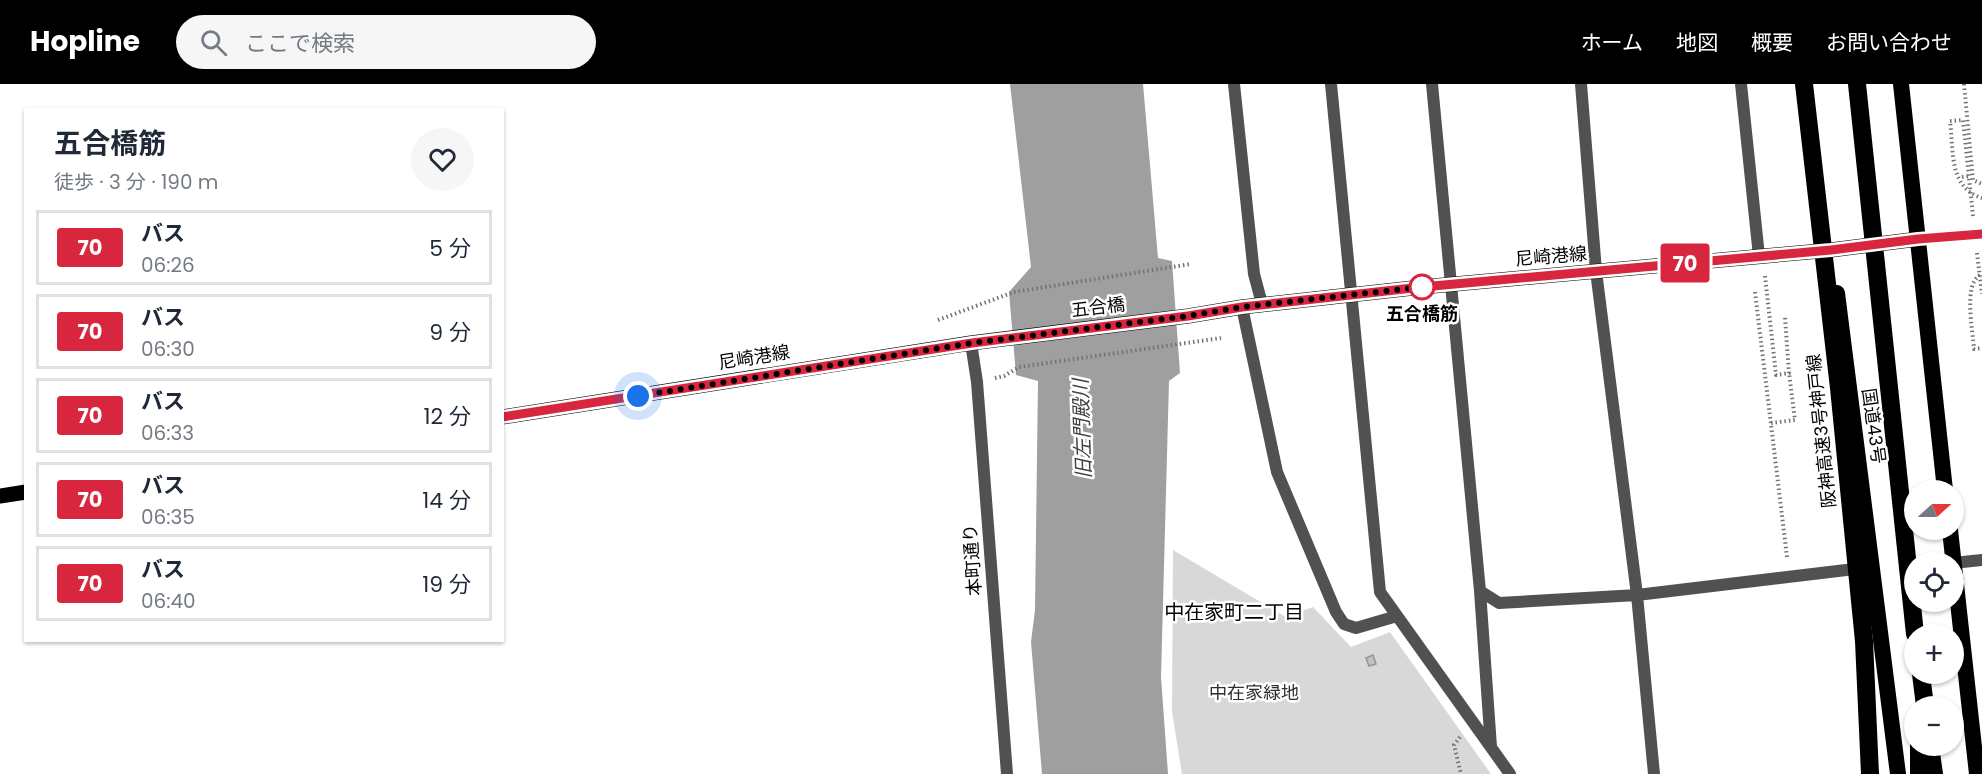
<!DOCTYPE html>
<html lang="ja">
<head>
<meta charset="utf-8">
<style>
  body { margin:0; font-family:Poppins,"Noto Sans JP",sans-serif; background:#f6f6f7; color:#1f2937; height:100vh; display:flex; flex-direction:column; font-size:22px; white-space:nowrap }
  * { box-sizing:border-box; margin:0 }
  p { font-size:20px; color:#747a83 }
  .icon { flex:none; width:33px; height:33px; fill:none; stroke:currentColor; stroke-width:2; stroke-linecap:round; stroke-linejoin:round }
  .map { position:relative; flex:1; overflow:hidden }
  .details { position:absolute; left:24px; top:24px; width:480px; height:534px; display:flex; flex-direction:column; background:#fff; border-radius:0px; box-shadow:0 2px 4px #0004 }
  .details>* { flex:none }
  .badge { padding:0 12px; border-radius:4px; font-size:21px; line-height:39px }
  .needle { width:39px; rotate:69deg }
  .fabs { position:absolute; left:1904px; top:396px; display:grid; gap:12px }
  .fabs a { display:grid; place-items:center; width:60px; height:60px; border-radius:50%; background:#fff; box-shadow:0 2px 4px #0004; font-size:30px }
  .you { position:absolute; width:30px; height:30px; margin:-15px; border:4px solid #fff; border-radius:50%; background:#1a73e8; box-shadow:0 0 0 9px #1a73e833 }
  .map>.badge { position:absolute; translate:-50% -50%; box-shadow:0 0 0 3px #fff }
  .round { display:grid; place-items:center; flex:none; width:63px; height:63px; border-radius:32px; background:#f6f6f7 }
  .headline { display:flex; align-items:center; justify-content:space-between; height:102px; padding:0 30px }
  h1 { font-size:28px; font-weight:700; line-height:45px }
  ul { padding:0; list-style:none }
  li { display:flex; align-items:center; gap:18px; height:75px; margin:0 12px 9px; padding:0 18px; border:3px solid #e0e1e3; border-radius:0px }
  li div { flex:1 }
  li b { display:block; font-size:22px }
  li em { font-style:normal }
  li .badge { min-width:66px; font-weight:700; text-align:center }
  header { display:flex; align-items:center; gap:36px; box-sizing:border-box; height:84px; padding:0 30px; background:#000; color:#fff }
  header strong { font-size:28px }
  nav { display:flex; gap:33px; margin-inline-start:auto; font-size:21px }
  .search { width:420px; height:54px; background:#f6f6f7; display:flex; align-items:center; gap:15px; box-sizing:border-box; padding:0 21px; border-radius:33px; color:#747a83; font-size:22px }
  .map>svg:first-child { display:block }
  .green { fill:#d8d8d8 }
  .water { fill:#9f9f9f }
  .building { fill:#c0c0c0; stroke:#959595; stroke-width:1.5 }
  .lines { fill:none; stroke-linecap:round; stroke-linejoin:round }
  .path { stroke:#737373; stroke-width:4; stroke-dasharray:1.5 3; stroke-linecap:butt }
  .minor { stroke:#515151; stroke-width:12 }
  .tertiary { stroke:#515151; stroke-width:12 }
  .primary { stroke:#000; stroke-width:15 }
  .trunk { stroke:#000; stroke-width:16 }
  .motorway { stroke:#000; stroke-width:18 }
  .line-casing { stroke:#fff; stroke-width:14 }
  .line { stroke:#d7263d; stroke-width:9 }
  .walk { stroke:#000; stroke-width:6; stroke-dasharray:0 10.8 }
  .stop-dot { fill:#fff; stroke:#d7263d; stroke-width:3 }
  .labels { text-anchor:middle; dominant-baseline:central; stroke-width:5; stroke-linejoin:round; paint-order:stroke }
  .street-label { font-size:18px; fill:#000; stroke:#fff }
  .stop-label { font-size:18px; font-weight:bold; fill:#000; stroke:#fff }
  .park-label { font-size:18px; fill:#2f2f2f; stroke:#fff }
  .water-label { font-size:20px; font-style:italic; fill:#404040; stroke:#fff }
  .neighbourhood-label { font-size:20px; fill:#000; stroke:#fff }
</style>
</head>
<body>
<header>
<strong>Hopline</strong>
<div class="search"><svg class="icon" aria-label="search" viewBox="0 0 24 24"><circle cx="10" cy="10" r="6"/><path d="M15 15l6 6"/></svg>ここで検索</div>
<nav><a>ホーム</a><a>地図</a><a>概要</a><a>お問い合わせ</a></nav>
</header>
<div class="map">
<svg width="1982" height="690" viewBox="0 0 1982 690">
  <rect width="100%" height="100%" fill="#fff"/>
  <path class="green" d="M1173,466L1286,533L1313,523L1351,563L1390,548L1491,690H1182L1172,627Z"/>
  <path class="water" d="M1010,0H1143L1158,174L1172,177L1180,289L1169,297L1161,593L1168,690H1042L1031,558L1035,526L1038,297L1016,291L1009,208L1031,183Z"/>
  <path class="building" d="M1373,571L1376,580L1369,582L1366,574Z"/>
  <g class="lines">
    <path class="path" d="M1964,0L1973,96L1982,100
      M1962,93L1969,92
      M1973,132L1963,36L1950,37C1954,67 1948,103 1982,114
      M1977,169L1982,210
      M1980,191C1963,201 1973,247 1974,265L1982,264
      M1765,192L1776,291L1789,289L1785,233
      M1755,208L1787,473
      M938,236L1014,208L1191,180
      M995,294L1004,292L1019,283L1221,254
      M1771,339L1795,336L1789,289
      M1460,653L1454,661L1461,690"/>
    <path class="minor" d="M1234,0L1254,190L1262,220
      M1331,0L1380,508L1510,690
      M1432,0L1480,507L1499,519L1637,511L1863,484
      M1581,0L1596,187L1637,511L1654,690
      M1741,0L1759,172
      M1242,223L1277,388L1336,528L1344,540L1356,544L1397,532
      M1953,479L1982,476
      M1480,507L1491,663"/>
    <path class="tertiary" d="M1918,155L1982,150
      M971,259L977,298L1007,690"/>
    <path class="primary" d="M502,333L971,259L1188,232L1242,223L1422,203L1831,166L1918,155
      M0,412L26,408"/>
    <path class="trunk" d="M1901,0L1945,406
      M1837,209L1898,690
      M1950,446L1977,690"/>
    <path class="motorway" d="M1804,0L1839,304L1864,557L1870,690
      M1857,0L1915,550
      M1921,590L1925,622
      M1919,662V690
      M1930,662L1934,690"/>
  </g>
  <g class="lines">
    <defs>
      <path id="line" d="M502,333L972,259L1188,232L1242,223L1422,203L1831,166L1918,155L1982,150"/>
    </defs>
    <use href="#line" class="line-casing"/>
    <use href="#line" class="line"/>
    <path class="walk" d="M638,312L972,259L1188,232L1242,223L1422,203"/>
  </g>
  <circle class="stop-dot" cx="1422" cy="203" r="12"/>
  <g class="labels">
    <g class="street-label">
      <text transform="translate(1551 172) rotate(-5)">尼崎港線</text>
      <text transform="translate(1098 223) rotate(-7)">五合橋</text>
      <text transform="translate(754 273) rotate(-9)">尼崎港線</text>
      <text transform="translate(1874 342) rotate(82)">国道43号</text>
      <text transform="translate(1821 347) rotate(-96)">阪神高速3号神戸線</text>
      <text transform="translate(972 476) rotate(-94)">本町通り</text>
    </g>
    <g class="stop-label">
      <text x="1422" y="229">五合橋筋</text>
    </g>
    <g class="park-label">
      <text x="1254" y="608">中在家緑地</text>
    </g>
    <g class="water-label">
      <text transform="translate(1082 345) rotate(-92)">旧左門殿川</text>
    </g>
    <g class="neighbourhood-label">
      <text x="1234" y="528">中在家町二丁目</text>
    </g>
  </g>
</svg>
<div class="fabs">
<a><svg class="needle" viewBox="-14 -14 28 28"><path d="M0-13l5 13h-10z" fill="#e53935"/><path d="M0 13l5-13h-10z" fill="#747a83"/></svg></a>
<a><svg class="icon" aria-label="locate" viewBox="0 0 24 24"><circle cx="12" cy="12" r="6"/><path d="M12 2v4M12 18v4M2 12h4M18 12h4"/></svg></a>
<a>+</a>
<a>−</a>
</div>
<div class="you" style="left:638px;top:312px"></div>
<b class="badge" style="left:1685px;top:179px;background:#d7263d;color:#fff">70</b>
<section class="details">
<div class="headline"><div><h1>五合橋筋</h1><p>徒歩 · 3 分 · 190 m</p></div><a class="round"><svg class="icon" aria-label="heart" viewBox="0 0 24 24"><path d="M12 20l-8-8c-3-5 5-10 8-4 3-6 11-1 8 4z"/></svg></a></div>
<ul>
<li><span class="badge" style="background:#d7263d;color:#fff">70</span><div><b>バス</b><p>06:26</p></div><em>5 分</em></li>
<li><span class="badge" style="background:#d7263d;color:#fff">70</span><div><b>バス</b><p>06:30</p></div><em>9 分</em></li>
<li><span class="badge" style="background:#d7263d;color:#fff">70</span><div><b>バス</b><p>06:33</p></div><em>12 分</em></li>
<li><span class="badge" style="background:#d7263d;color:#fff">70</span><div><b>バス</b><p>06:35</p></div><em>14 分</em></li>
<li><span class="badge" style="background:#d7263d;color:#fff">70</span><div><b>バス</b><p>06:40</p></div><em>19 分</em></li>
</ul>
</section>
</div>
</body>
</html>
